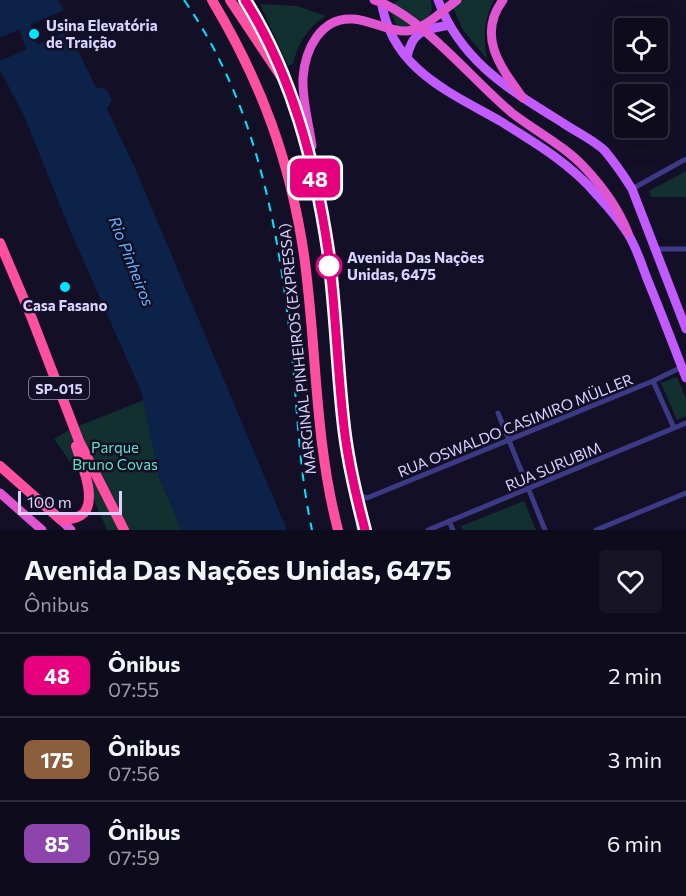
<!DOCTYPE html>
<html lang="pt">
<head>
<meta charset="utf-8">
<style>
  body { margin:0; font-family:Commissioner,sans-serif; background:#171425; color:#f1f3f6; height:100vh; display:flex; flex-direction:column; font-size:22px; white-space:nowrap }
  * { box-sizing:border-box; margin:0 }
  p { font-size:20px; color:#9b9ba3 }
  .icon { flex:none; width:33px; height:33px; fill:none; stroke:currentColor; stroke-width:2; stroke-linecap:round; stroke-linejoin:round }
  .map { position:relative; height:530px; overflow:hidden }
  .details { display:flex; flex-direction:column; background:#0e0b1c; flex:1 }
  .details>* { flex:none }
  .badge { padding:0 12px; border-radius:9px; font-size:21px; line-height:39px }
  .controls { position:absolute; left:614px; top:18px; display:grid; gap:12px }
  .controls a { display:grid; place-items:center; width:54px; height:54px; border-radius:6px; background:#0e0b1c; box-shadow:0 6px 24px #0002,0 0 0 2px #2e2b3b; font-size:30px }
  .scale { position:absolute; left:18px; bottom:15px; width:104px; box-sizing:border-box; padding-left:6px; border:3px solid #d9d4ff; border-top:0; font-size:16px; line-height:21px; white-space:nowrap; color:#d9d4ff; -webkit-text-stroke:4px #130f26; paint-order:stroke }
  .map>.badge { position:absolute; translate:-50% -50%; box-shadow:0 0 0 3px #fff }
  .round { display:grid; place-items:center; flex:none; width:63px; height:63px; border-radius:6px; background:#171425 }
  .head { display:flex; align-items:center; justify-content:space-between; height:102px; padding:0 24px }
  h1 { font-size:28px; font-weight:700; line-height:45px }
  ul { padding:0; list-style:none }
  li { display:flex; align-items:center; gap:18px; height:84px; padding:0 24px; border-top:2px solid #2e2b3b }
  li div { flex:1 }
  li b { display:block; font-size:22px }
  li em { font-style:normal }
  li .badge { min-width:66px; font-weight:700; text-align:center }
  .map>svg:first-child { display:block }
  .green { fill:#12302f }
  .water { fill:#0c2248 }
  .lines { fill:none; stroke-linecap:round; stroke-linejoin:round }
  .river { stroke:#0c2248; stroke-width:12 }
  .minor { stroke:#3d3a85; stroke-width:5 }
  .primary { stroke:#c25bff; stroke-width:9 }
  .trunk { stroke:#e055d1; stroke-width:9 }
  .motorway { stroke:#ff4fa3; stroke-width:10 }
  .rail { stroke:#00e5ff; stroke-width:2; stroke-dasharray:9 8; stroke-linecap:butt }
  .line-casing { stroke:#fff; stroke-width:14 }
  .line { stroke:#e6007e; stroke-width:9 }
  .poi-dot { fill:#00e5ff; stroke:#130f26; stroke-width:2 }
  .stop-dot { fill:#fff; stroke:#e6007e; stroke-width:3 }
  .labels { text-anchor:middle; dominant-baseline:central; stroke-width:5; stroke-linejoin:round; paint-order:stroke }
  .shield { fill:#130f26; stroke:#9e99be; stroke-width:1.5 }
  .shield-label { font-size:14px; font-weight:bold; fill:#d9d4ff }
  .poi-label { font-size:15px; font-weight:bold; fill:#d9d4ff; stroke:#130f26; text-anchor:start }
  .stop-label { font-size:15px; font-weight:bold; fill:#d9d4ff; stroke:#130f26; text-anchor:start }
  .street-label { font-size:15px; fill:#d9d4ff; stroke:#130f26 }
  .park-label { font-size:15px; fill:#5fe0c0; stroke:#130f26 }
  .water-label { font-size:16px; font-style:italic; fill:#62b6ff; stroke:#130f26 }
</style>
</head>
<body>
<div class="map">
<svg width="686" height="530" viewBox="0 0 686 530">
  <rect width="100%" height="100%" fill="#130f26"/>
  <path class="green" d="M400,0H431L432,10L429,17L407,27L397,26L390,10L395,2Z
    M454,0H494C484,20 483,38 487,59L463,30L450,1Z
    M260,4L297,6L326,16C307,28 298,43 293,64L288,66Z
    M686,171V197H651L649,191Z
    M677,377L686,399V416L677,420L661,383Z
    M144,400L159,477L182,530H107L89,488L54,439L71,429Z
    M524,501L536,530H463L461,526Z"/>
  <path class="water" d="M0,0H58L64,10L0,38Z
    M68,31L96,87L106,89L112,100L107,109L135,168L287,530H182L159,477L141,391L70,230L25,118L0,70V61Z"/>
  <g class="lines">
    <path class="river" d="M16,0L32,47L39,60"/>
    <path class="minor" d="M632,189L686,159
      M655,249H686
      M653,381L674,428
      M498,413L545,530
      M357,494L367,498L653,381L682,367
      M449,521L453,530
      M428,530L686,423
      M596,530L686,493"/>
    <path class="primary" d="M381,0C391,68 447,91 500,121C534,142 571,164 597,195C608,207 620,221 628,234C636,247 641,262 646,276C660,310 673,344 686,378
      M438,0C461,62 510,90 563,123C576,132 594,140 605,151C615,163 624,176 632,189L686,329
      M407,57C413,29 425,30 449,25"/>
    <path class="trunk" d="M245,0C292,76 315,162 328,249C341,338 338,429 361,516
      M374,0C420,14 473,81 512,113C535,131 565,146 585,168C602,186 619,210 628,233
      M503,0C476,36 501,68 523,98
      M312,146C309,124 302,101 303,78C305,50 320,17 353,19C371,20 389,32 407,31C425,29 443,10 457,0
      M0,493L42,530
      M61,520L71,530"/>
    <path class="motorway" d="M212,0C261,82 290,160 304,255C317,348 314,438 338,530
      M230,0L288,87
      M0,243L31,316L79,441L124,530
      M0,466L61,520C69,519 78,519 84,513C97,498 81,462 76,446
      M360,509L362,530"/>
    <path class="rail" d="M184,0C261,110 282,246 294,376C298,428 301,479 312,530"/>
  </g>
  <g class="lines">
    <defs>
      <path id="line" d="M245,0C292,75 315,163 328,250C336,309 337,368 344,427C348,462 356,496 365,530"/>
    </defs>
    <use href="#line" class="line-casing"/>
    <use href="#line" class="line"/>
  </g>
  <g class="poi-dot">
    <circle cx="34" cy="34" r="6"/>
    <circle cx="65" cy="287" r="6"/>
  </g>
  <circle class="stop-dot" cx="329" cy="266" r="12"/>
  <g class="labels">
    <rect class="shield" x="29" y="377" width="60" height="22" rx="4.5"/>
    <g class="shield-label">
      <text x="59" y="388">SP-015</text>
    </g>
    <g class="poi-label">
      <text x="46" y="25">Usina Elevatória<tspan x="46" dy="17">de Traição</tspan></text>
      <text x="65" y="305" text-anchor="middle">Casa Fasano</text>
    </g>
    <g class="stop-label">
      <text x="347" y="257">Avenida Das Nações<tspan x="347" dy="17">Unidas, 6475</tspan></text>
    </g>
    <g class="street-label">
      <text transform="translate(297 349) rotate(-96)">MARGINAL PINHEIROS (EXPRESSA)</text>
      <text transform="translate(515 425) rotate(-22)">RUA OSWALDO CASIMIRO MÜLLER</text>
      <text transform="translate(553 466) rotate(-23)">RUA SURUBIM</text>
    </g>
    <g class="park-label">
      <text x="115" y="447">Parque<tspan x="115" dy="17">Bruno Covas</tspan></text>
    </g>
    <g class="water-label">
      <text transform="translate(132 261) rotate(68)">Rio Pinheiros</text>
    </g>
  </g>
</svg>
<div class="controls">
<a><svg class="icon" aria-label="locate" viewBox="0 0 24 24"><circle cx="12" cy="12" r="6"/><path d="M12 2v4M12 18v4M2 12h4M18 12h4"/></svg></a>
<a><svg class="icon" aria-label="layers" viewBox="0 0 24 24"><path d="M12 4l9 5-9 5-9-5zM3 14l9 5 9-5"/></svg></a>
</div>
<div class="scale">100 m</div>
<b class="badge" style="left:315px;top:178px;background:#e6007e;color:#fff">48</b>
</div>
<section class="details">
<div class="head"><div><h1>Avenida Das Nações Unidas, 6475</h1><p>Ônibus</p></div><a class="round"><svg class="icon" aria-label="heart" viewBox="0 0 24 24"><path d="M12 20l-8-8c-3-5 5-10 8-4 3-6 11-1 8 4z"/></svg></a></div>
<ul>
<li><span class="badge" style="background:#e6007e;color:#fff">48</span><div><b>Ônibus</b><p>07:55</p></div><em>2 min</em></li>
<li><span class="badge" style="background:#8b5e3c;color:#fff">175</span><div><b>Ônibus</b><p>07:56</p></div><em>3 min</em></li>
<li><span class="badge" style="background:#8e44ad;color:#fff">85</span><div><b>Ônibus</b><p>07:59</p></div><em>6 min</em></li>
</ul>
</section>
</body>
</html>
